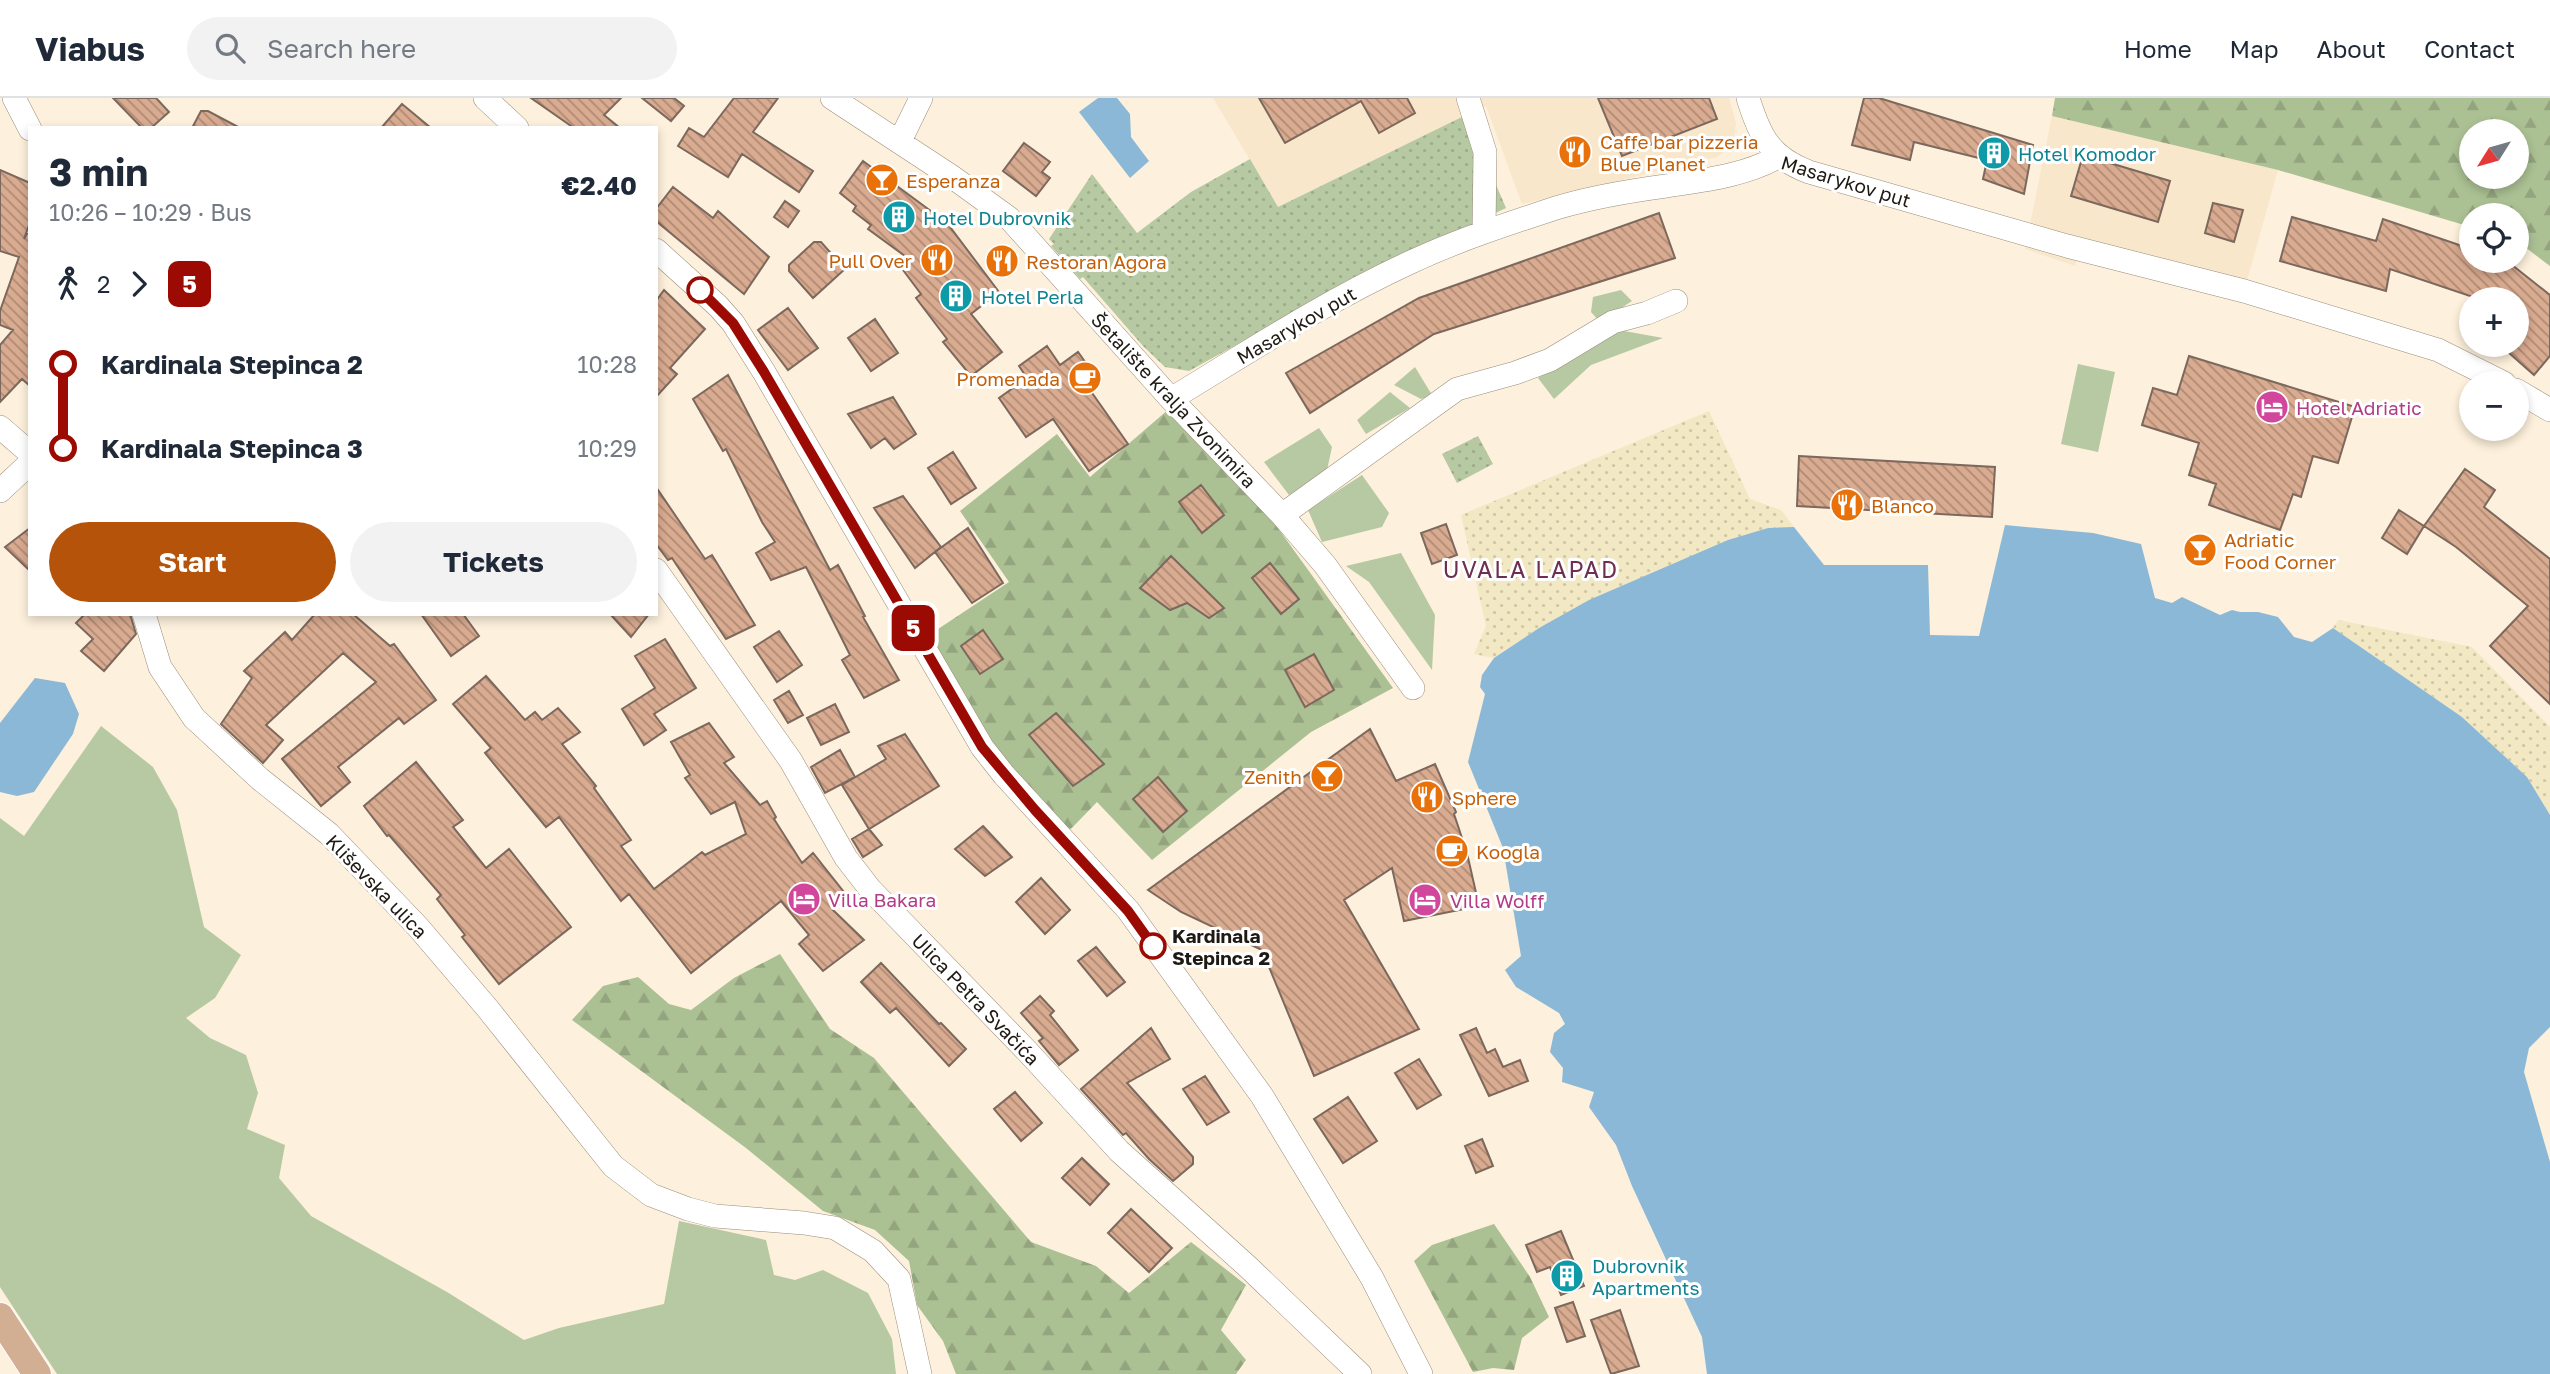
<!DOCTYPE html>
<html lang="en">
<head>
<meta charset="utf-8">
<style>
  body { margin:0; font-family:"Golos Text",sans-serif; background:#f2f2f3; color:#1f2937; height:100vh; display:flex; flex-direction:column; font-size:26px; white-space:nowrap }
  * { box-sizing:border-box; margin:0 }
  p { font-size:23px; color:#747a83 }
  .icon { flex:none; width:38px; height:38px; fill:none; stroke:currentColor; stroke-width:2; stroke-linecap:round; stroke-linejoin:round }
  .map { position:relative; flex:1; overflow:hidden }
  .details { position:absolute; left:28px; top:28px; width:630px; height:490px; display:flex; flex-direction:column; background:#fff; border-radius:0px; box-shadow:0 4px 10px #0003 }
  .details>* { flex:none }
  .badge { padding:0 14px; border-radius:10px; font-size:24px; line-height:46px }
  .needle { width:46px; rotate:233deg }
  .controls { position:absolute; left:2459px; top:21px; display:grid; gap:14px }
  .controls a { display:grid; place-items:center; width:70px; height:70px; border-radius:50%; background:#fff; box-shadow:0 4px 10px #0003; font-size:35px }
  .map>.badge { position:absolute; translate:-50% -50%; box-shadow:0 0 0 4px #fff }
  .legs { display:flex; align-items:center; gap:10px; height:77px; padding:0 21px; font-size:23px }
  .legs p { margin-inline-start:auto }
  .overview { display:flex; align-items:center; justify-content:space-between; height:119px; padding:0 21px }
  h1 { font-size:38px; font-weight:700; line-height:52px }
  .cta { display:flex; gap:14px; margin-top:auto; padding:14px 21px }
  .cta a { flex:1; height:80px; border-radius:42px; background:#b45309; color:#fff; font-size:28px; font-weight:700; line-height:80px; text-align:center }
  .cta a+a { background:#f2f2f3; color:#1f2937 }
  ul { padding:0 21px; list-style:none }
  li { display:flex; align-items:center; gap:24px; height:84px; font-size:26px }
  li i { display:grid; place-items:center; width:10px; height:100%; margin:0 9px; background:currentColor }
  li i::after { content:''; width:18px; height:18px; margin:-9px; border:5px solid; border-radius:50%; background:#fff }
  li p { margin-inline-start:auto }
  li:first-child i { background:linear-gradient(#0000 50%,currentColor 0) }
  li:last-child i { background:linear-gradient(currentColor 50%,#0000 0) }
  header { display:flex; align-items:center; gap:42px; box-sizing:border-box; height:98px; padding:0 35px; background:#fff; border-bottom:2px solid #e0e1e3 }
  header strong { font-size:33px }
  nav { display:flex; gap:38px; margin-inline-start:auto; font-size:24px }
  .search { width:490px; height:63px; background:#f2f2f3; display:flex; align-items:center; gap:18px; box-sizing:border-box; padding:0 24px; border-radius:38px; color:#747a83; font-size:26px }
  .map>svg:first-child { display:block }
  .built { fill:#f9e7cc }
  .green { fill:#b6c9a2 }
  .forest { fill:url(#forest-firs); fill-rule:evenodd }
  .sand { fill:url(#sand-dots) }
  .park { fill:url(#park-dots) }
  .water { fill:#8bb8d7 }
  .building { fill:url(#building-back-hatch); stroke:#7c685d; stroke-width:2 }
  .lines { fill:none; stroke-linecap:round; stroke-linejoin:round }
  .minor-casing { stroke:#998d7b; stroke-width:24 }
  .major-casing { stroke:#fff; stroke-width:30 }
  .minor { stroke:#fff; stroke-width:23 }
  .major { stroke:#d2ae93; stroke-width:28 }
  .line-1-casing { stroke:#fff; stroke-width:16 }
  .line-1 { stroke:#9b0b03; stroke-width:10 }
  .stop-1-dot { fill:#fff; stroke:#9b0b03; stroke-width:3.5 }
  .labels { text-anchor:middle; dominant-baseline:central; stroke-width:6; stroke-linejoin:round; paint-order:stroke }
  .food-label { font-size:19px; fill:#c56008; stroke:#fff; text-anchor:start }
  .culture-label { font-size:19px; fill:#0d838f; stroke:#fff; text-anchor:start }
  .street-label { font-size:19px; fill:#1e1912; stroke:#fff }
  .hotel-label { font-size:19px; fill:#b23c85; stroke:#fff; text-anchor:start }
  .stop-label { font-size:19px; font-weight:bold; fill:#1e1912; stroke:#fff; text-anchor:start }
  .quarter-label { font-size:23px; letter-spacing:2px; fill:#6d2e51; stroke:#fff }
</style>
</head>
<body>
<header>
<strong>Viabus</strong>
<div class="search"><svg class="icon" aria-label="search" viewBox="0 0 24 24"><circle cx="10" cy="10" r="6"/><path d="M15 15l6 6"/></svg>Search here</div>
<nav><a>Home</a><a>Map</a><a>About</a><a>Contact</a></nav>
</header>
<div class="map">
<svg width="2550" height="1276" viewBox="0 0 2550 1276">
  <defs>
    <pattern id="forest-firs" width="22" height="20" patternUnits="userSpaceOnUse" patternTransform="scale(1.75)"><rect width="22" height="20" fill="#abc093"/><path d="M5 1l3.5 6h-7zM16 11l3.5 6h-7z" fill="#93a47e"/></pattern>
    <pattern id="sand-dots" width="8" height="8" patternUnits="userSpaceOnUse" patternTransform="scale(1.75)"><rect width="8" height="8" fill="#f2e8c3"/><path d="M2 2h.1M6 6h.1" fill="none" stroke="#cfc6a6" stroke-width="1.8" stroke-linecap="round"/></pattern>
    <pattern id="park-dots" width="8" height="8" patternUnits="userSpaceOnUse" patternTransform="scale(1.75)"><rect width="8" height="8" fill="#b6c9a2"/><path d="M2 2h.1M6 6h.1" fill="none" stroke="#9cac8a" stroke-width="1.8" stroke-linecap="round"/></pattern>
    <pattern id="building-back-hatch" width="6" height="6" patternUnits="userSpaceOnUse" patternTransform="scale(1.75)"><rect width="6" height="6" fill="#d9ab90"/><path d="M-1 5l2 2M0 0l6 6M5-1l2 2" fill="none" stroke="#af8a74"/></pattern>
  </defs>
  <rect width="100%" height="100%" fill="#fdf0dc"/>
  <path class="built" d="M1213,0H1729L1736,25L1733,47L1717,59L1522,106L1486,8L1278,109Z
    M2052,18L2278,72L2244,193L2080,150L2075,168L2025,151Z"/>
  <path class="green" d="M1621,192L1632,203L1600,224L1591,214L1593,199Z
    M1613,231L1663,240L1591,267L1554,301L1538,280Z
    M2078,266L2115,274L2098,354L2061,346Z
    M1415,269L1432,297L1421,301L1394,287Z
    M1390,294L1410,310L1366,336L1357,322Z
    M1319,330L1332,349L1327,372L1289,397L1264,364Z
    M1362,377L1389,415L1382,429L1322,444L1308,412Z
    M1401,455L1435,517L1432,572L1369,484L1346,468Z
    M101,628L153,669L177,712L204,829L241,857L215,900L186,920L210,940L246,957L258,995L247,1031L285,1047L279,1080L311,1118L447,1194L524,1242L559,1230L664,1206L679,1123L766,1142L774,1177L795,1182L823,1172L868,1195L892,1241L896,1276H57L0,1189V720L24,738Z"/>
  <path class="forest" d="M2055,0H2550V168L2517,143L2516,117H2471V129L2278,72L2052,18ZM2471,33H2516V79H2471Z
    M1169,311L1275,426L1393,590L1311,634L1152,762L1097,704L1065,737L988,644L926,539L1009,484L960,413L1057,336L1090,379Z
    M780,856L830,931L874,960L1031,1144L1096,1168L1129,1195L1191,1144L1246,1187L1221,1232L1246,1262L1236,1276H956L943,1243L917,1207L909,1163L875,1132L823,1113L746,1050L572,922L603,888L638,879L669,906L691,912L734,880Z
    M1494,1126L1530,1179L1549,1219L1522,1240L1514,1272L1493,1270L1473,1274L1414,1163L1432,1147Z"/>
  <path class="sand" d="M1709,313L1750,401L1781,412L1794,429L1768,430L1539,530L1494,560L1474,556L1486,528L1461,417Z
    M2338,522L2472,549L2550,629V717L2527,679L2462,619L2333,530Z"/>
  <path class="park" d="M1466,17L1506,110L1341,189L1189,273L1165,269L1143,248L1083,179L1080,181L1051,148L1054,146L1049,141L1092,76L1137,135L1191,94L1250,61L1278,109Z
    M1478,338L1493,366L1457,385L1442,356Z"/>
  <path class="water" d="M1098,0H1117L1130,16L1131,39L1149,63L1130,80L1079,14Z
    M2005,427L2093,435L2141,446L2155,500L2172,505L2182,499L2220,517L2232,512L2240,514H2258L2278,519L2294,539L2312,544L2333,530L2462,619L2527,679L2550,717V929L2529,950L2524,974L2550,1064V1276H1707L1702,1239L1632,1088L1616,1047L1589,1009L1594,994L1562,984L1563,970L1550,954L1554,935L1565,926L1559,915L1516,889L1505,872L1521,858L1503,750L1468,664L1485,596L1480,589L1482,577L1494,560L1539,530L1589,502L1728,442L1768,430L1794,429L1824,467H1928L1930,537L1979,538Z
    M35,580L65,585L79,616L73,636L34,694L17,698L0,694V625Z"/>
  <path class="building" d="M113,0H156L169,14L151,30H142Z
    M531,0H621L604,17L620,30H574Z
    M642,0H674L684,8L671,23Z
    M734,0H778L753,34L813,73L799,94L742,56L728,79L678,48L689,30L704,39Z
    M1259,0H1407L1415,15L1379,35L1361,3L1285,45Z
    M1598,0H1709L1717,21L1622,58Z
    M1864,0H1879L2033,47L2024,96L1983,81L1987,62L1914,44L1910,62L1852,47Z
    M402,6L431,30H381Z
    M201,13H208L240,30H192Z
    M1024,45L1050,64L1042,74L1050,80L1036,98L1003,73Z
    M2083,57L2170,83L2158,124L2071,98Z
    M863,63L947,125L999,194L971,216L1002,254L971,278L943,244L947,241L916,200L921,196L900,168L909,161L868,131L871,127L853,113L856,108L840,95Z
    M0,72L30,85V124L24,141L27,135L30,136V288L22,281L0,304V247L13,232L0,227V213L19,159L0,153Z
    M673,89L713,120L718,113L769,159L744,196L656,123V111Z
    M785,103L799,113L788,129L774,119Z
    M2213,105L2243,112L2234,144L2205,135Z
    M1659,115L1675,160L1434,236L1310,315L1286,275L1419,200Z
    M2292,119L2376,143L2383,121L2471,151V163H2507L2550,197V258L2534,277L2500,247H2516V201H2479L2390,171L2386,193L2280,163Z
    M814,144H821L845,171L813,200L789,173V167Z
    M664,192L705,231L670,270L677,276L656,299V203Z
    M788,210L818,250L788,272L758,232Z
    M875,221L898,255L871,273L848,240Z
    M1047,248L1060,267L1078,254L1100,285L1090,292L1128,346L1089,373L1053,321L1026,339L999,300L1027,280L1019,268Z
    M2189,258L2355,309L2338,365L2313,358L2301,399L2293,396L2280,432L2209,407L2216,386L2189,377L2199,345L2142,327L2153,290L2177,297Z
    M728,277L830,472L838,467L865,518L863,519L899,582L864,600L842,562L850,557L806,469L771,482L756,455L775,444L762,424L726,351L723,353L693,301Z
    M893,299L916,336L894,351L885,340L871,350L848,316Z
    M953,354L976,390L951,406L928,370Z
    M1799,358L1995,369L1992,419L1797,408Z
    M2465,371L2495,392L2484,409L2550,461V606L2490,548L2528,508L2456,449L2424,428Z
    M1201,387L1224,417L1202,435L1179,404Z
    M656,389L705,461L712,457L755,527L726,541L672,460L668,462L656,446Z
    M903,398L941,449L915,470L874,410Z
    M2399,412L2424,428L2407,456L2382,440Z
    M1446,426L1457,457L1432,466L1421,435Z
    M30,430V473L5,449Z
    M968,430L1003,485L972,505L935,454Z
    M1171,458L1224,510L1209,520L1187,505L1170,512L1140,490Z
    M1270,465L1299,501L1281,516L1252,480Z
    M85,516H130L136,536L104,573L81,553L93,541L76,525Z
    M315,516H353L390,548L394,546L436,602L404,626L399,620L338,669L350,684L321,708L282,661L376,584L343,555L266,627L283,642L263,665L221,626L252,580L244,573L285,534L292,542Z
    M421,516H463L479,538L451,558Z
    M610,516H649L631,539Z
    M983,532L1003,561L980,576L961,548Z
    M779,533L802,567L777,584L754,549Z
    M665,541L696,590L654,616L666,632L644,647L622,611L655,590L635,558Z
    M1314,556L1334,592L1305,609L1285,572Z
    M486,578L525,622L535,614L542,622L558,610L580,634L562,646L596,688L594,690L631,742L621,748L654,791L702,754L705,757L746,736L735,704L711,716L685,680L690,677L671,644L709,625L734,659L724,665L760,707L767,703L776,719L774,721L802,765L813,755L847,798L833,812L864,842L823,873L799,846L809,837L781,803L691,875L629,796L621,803L559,719L546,729L485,655L491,650L453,606Z
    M789,593L803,617L788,625L774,602Z
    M835,606L849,634L821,647L807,620Z
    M1056,615L1104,666L1073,688L1029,637Z
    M1370,631L1396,683L1435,666L1456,714L1454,716L1467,755L1479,808L1404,823L1392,770L1344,802L1419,931L1314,978L1262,852L1181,814L1148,792Z
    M905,636L939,688L869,731L842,687L886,661L878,648Z
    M840,652L855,679L825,695L811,669Z
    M416,664L463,722L453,729L486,770L509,751L571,829L499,886L462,839L465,837L437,801L441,797L389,737L387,738L364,708Z
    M1158,679L1187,713L1163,734L1133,701Z
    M983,728L1012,759L985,778L955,751Z
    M869,731L882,747L863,759L852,741Z
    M1041,780L1070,812L1045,836L1016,804Z
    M1096,849L1125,884L1107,898L1078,863Z
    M881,865L939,926L941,925L966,951L949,968L896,910L890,915L861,884Z
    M1040,898L1054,913L1050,917L1078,952L1059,967L1039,943L1043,940L1021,915Z
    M1151,930L1170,961L1127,985L1193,1059V1066L1173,1083L1149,1061L1126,1035L1123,1037L1081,991Z
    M1476,930L1487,955L1495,951L1503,969L1520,962L1528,983L1489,998L1460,937Z
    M1419,961L1441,997L1417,1011L1395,975Z
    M1205,978L1229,1014L1207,1027L1183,991Z
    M1015,994L1042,1025L1021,1043L994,1011Z
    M1348,999L1377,1043L1343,1065L1314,1021Z
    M1482,1041L1493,1068L1476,1075L1465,1048Z
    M1082,1060L1109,1086L1090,1107L1062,1080Z
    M1131,1111L1172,1150L1149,1174L1108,1135Z
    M1561,1133L1584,1188L1561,1197L1550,1169L1537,1174L1526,1147Z
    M1573,1204L1585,1238L1567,1244L1555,1210Z
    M1620,1212L1639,1268L1611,1276L1591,1222Z"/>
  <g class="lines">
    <defs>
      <path id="minor" d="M14,0L30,31
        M485,0L517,30
        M832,0L951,78L1009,120L1171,301L1282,417L1325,467L1413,590
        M1468,0L1485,54L1484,134
        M1748,0C1760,39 1770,59 1809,74L2067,148L2244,193L2438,252L2504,285
        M900,43L921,0
        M656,152L718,208L733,225L764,274L982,649L1004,677L1128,812L1262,998L1372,1180L1421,1276
        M2516,292L2550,312
        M1171,301C1250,253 1328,202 1411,164C1458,142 1507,126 1556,110C1592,99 1629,93 1666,88C1705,82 1743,78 1778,59
        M0,329L30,355
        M0,393L30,365
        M1282,417L1457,291L1515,275L1550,262L1613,224L1647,215L1676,203
        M656,472L791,663L846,760L870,791L1027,953L1119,1053L1247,1168L1360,1276
        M144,516L160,569L194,620L260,681L329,736L418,829L488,911L613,1068L651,1097L688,1111L715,1118L804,1125L835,1130L873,1153L899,1181L920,1276"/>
      <path id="major" d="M0,1219L37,1276"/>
    </defs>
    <use href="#minor" class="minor-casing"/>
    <use href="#major" class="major-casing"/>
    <use href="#minor" class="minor"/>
    <use href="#major" class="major"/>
  </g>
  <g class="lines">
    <defs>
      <path id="line-1" d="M700,192L733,225L764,274L982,649L1035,712L1128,813L1153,848"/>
    </defs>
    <use href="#line-1" class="line-1-casing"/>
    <use href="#line-1" class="line-1"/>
  </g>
  <defs>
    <symbol id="restaurant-disc" viewBox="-11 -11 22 22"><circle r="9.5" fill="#e8710a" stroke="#fff"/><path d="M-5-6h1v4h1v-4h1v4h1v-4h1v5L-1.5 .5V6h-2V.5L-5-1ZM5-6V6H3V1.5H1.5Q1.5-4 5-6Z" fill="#fff"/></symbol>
    <symbol id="building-disc" viewBox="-11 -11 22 22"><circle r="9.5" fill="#0f9aa8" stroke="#fff"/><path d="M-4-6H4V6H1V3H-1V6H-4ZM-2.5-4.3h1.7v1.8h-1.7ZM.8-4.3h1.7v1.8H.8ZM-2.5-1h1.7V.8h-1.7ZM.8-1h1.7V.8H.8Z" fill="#fff"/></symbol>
    <symbol id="bar-disc" viewBox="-11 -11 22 22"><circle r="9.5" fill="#e8710a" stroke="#fff"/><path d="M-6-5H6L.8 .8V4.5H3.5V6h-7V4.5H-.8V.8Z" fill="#fff"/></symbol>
    <symbol id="cafe-disc" viewBox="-11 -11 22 22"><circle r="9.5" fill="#e8710a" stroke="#fff"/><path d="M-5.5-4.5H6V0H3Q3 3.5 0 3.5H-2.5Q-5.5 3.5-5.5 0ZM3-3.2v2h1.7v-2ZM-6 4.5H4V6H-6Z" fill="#fff"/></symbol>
    <symbol id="hotel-disc" viewBox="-11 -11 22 22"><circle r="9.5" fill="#d1479c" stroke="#fff"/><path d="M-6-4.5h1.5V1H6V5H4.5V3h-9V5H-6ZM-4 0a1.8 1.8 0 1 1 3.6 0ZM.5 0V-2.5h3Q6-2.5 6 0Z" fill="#fff"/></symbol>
  </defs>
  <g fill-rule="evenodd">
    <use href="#restaurant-disc" x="1556" y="35" width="38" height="38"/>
    <use href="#building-disc" x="1975" y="36" width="38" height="38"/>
    <use href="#bar-disc" x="863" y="63" width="38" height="38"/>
    <use href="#building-disc" x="880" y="100" width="38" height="38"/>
    <use href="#restaurant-disc" x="918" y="143" width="38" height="38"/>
    <use href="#restaurant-disc" x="983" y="144" width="38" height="38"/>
    <use href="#building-disc" x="937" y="179" width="38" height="38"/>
    <use href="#cafe-disc" x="1066" y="261" width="38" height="38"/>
    <use href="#hotel-disc" x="2253" y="290" width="38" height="38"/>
    <use href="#restaurant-disc" x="1828" y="388" width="38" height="38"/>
    <use href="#bar-disc" x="2181" y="433" width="38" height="38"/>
    <use href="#bar-disc" x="1308" y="659" width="38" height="38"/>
    <use href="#restaurant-disc" x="1408" y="680" width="38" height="38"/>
    <use href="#cafe-disc" x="1433" y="734" width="38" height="38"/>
    <use href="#hotel-disc" x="785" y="782" width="38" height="38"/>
    <use href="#hotel-disc" x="1406" y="783" width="38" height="38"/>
    <use href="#building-disc" x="1548" y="1159" width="38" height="38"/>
  </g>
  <g class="stop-1-dot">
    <circle cx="700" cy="192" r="12"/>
    <circle cx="1153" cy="848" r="12"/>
  </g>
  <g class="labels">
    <g class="food-label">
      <text x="1600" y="43">Caffe bar pizzeria<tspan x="1600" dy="22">Blue Planet</tspan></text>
      <text x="906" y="82">Esperanza</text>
      <text x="912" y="162" text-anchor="end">Pull Over</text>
      <text x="1026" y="163">Restoran Agora</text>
      <text x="1060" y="280" text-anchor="end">Promenada</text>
      <text x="1871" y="407">Blanco</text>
      <text x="2224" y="441">Adriatic<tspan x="2224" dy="22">Food Corner</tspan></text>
      <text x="1302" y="678" text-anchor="end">Zenith</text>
      <text x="1452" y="699">Sphere</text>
      <text x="1476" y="753">Koogla</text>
    </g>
    <g class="culture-label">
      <text x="2018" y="55">Hotel Komodor</text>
      <text x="923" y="119">Hotel Dubrovnik</text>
      <text x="981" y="198">Hotel Perla</text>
      <text x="1592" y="1167">Dubrovnik<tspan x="1592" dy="22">Apartments</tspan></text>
    </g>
    <g class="street-label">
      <text transform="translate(1846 83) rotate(17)">Masarykov put</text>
      <text transform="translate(1296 227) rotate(-30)">Masarykov put</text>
      <text transform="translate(1174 302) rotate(47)">Šetalište kralja Zvonimira</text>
      <text transform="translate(377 788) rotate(46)">Kliševska ulica</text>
      <text transform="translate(976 901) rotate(46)">Ulica Petra Svačića</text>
    </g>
    <g class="hotel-label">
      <text x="2296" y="309">Hotel Adriatic</text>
      <text x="828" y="801">Villa Bakara</text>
      <text x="1450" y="802">Villa Wolff</text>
    </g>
    <g class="stop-label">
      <text x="1172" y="837">Kardinala<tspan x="1172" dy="22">Stepinca 2</tspan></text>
    </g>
    <g class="quarter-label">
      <text x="1531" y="471">UVALA LAPAD</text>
    </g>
  </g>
</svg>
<div class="controls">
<a><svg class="needle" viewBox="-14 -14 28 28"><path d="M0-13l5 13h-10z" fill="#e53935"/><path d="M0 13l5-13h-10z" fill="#747a83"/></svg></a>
<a><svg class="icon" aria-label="locate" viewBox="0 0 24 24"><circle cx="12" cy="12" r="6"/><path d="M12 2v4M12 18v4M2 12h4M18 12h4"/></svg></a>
<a>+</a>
<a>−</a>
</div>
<b class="badge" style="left:913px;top:530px;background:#9b0b03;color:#fff">5</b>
<section class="details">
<div class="overview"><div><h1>3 min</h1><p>10:26 – 10:29 · Bus</p></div><b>€2.40</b></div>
<div class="legs"><svg class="icon" aria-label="walk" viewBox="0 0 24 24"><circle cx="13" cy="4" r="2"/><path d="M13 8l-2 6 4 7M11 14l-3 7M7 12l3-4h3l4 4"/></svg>2<svg class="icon" aria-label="forward" viewBox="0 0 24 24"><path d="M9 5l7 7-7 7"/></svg><b class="badge" style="background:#9b0b03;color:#fff">5</b></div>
<ul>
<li><i style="color:#9b0b03"></i><b>Kardinala Stepinca 2</b><p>10:28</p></li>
<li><i style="color:#9b0b03"></i><b>Kardinala Stepinca 3</b><p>10:29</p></li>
</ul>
<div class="cta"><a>Start</a><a>Tickets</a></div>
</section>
</div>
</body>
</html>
